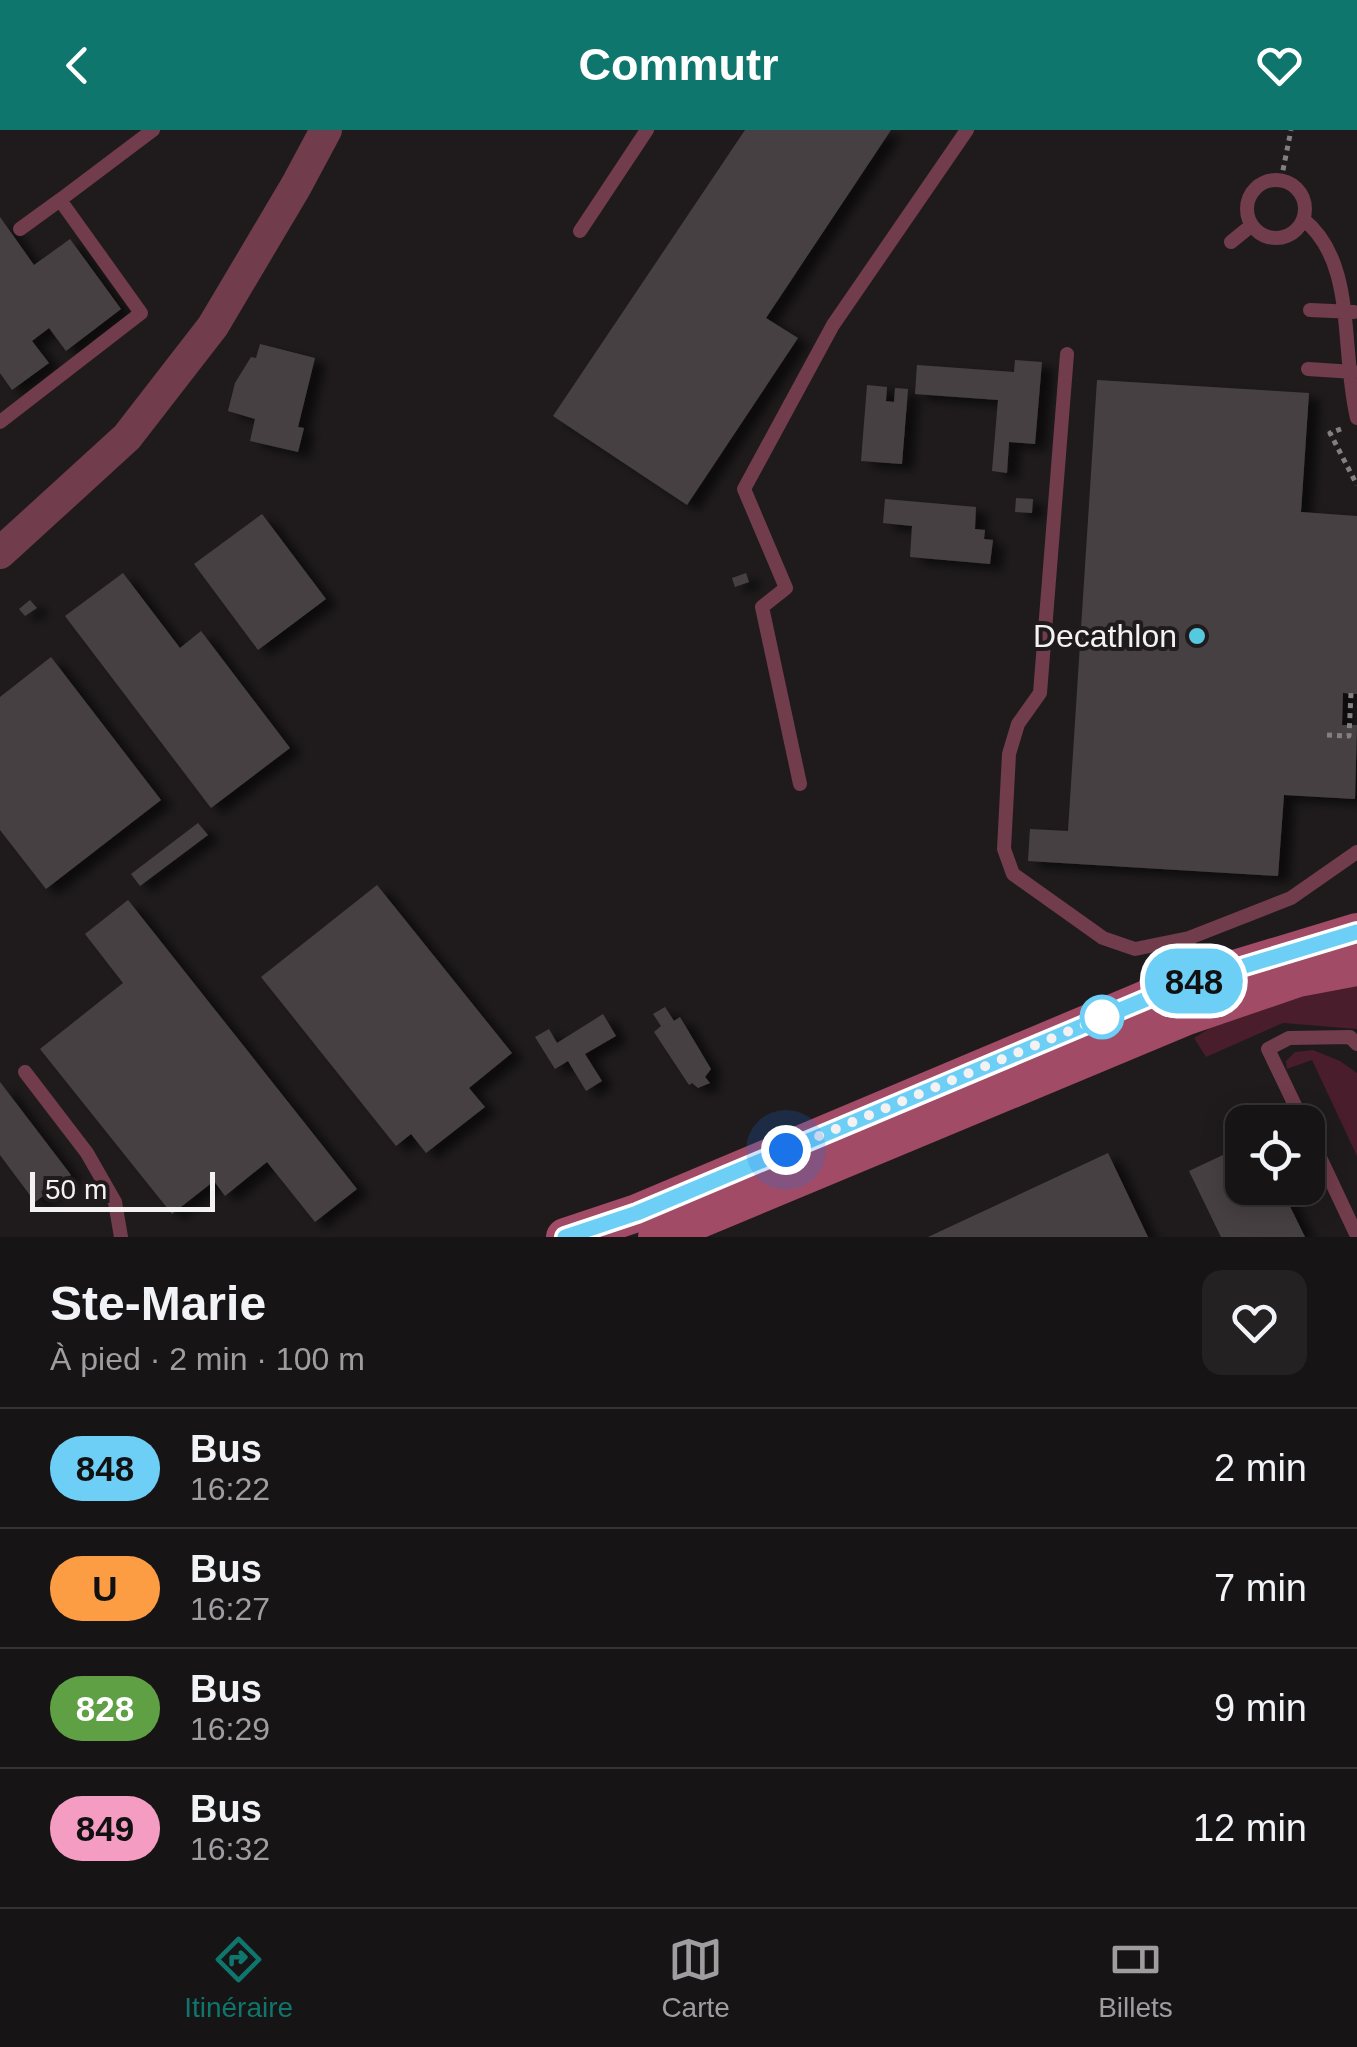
<!DOCTYPE html>
<html lang="fr">
<head>
<meta charset="utf-8">
<style>
  body { margin:0; font-family:Arial,sans-serif; background:#242122; color:#f1f3f6; height:100vh; display:flex; flex-direction:column; font-size:38px; white-space:nowrap }
  * { box-sizing:border-box; margin:0 }
  p { font-size:32px; color:#9e9ea0 }
  .icon { flex:none; width:55px; height:55px; fill:none; stroke:currentColor; stroke-width:2; stroke-linecap:round; stroke-linejoin:round }
  .map { position:relative; height:1107px; overflow:hidden }
  .sheet { display:flex; flex-direction:column; background:#171415; flex:1 }
  .sheet>* { flex:none }
  .badge { padding:0 20px; border-radius:32px; font-size:35px; line-height:65px }
  .buttons { position:absolute; left:1225px; top:975px; display:grid; gap:20px }
  .buttons a { display:grid; place-items:center; width:100px; height:100px; border-radius:20px; background:#171415; box-shadow:0 5px 25px #0003,0 0 0 2px #363334; font-size:50px }
  .scale { position:absolute; left:30px; bottom:25px; width:185px; box-sizing:border-box; padding-left:10px; border:5px solid #f4f1f2; border-top:0; font-size:28px; line-height:35px; white-space:nowrap; color:#f4f1f2; -webkit-text-stroke:8px #1f1b1c; paint-order:stroke }
  .you { position:absolute; width:50px; height:50px; margin:-25px; border:8px solid #fff; border-radius:50%; background:#1a73e8; box-shadow:0 0 0 15px #1a73e833 }
  .map>.badge { position:absolute; translate:-50% -50%; box-shadow:0 0 0 5px #fff }
  .round { display:grid; place-items:center; flex:none; width:105px; height:105px; border-radius:20px; background:#242122 }
  .head { display:flex; align-items:center; justify-content:space-between; height:170px; padding:0 50px }
  h1 { font-size:48px; font-weight:600; line-height:75px }
  ul { padding:0; list-style:none }
  li { display:flex; align-items:center; gap:30px; height:120px; padding:0 50px; border-top:2px solid #363334 }
  li div { flex:1 }
  li b { display:block; font-size:38px }
  li em { font-style:normal }
  li .badge { min-width:110px; font-weight:700; text-align:center }
  header { display:flex; justify-content:space-between; align-items:center; height:130px; padding:0 50px; background:#0f766e; color:#fff; font-size:45px; font-weight:600 }
  .dock { display:flex; justify-content:space-around; align-items:center; height:140px; border-top:2px solid #363334; background:#171415; font-size:28px; color:#9e9ea0 }
  .dock a { display:grid; justify-items:center; gap:5px }
  .dock .selected { color:#0f766e }
  .map>svg:first-child { display:block }
  .green { fill:#491d2b }
  .building { fill:#464142; filter:url(#shadow) }
  .lines { fill:none; stroke-linecap:round; stroke-linejoin:round }
  .path { stroke:#827f80; stroke-width:5; stroke-dasharray:5 5; stroke-linecap:butt }
  .service { stroke:#713c4c; stroke-width:14 }
  .tertiary { stroke:#713c4c; stroke-width:32 }
  .secondary { stroke:#a14b66; stroke-width:38 }
  .line-casing { stroke:#fff; stroke-width:22 }
  .line { stroke:#6ecff6; stroke-width:15 }
  .walk { stroke:#f4f1f2; stroke-width:10; stroke-dasharray:0 18 }
  .poi-dot { fill:#55cadf; stroke:#1f1b1c; stroke-width:4 }
  .stop-dot { fill:#fff; stroke:#6ecff6; stroke-width:5 }
  .labels { text-anchor:middle; dominant-baseline:central; stroke-width:8; stroke-linejoin:round; paint-order:stroke }
  .poi-label { font-size:32px; fill:#f4f1f2; stroke:#1f1b1c; text-anchor:end }
</style>
</head>
<body>
<header><svg class="icon" aria-label="back" viewBox="0 0 24 24"><path d="M15 5l-7 7 7 7"/></svg>Commutr<svg class="icon" aria-label="heart" viewBox="0 0 24 24"><path d="M12 20l-8-8c-3-5 5-10 8-4 3-6 11-1 8 4z"/></svg></header>
<div class="map">
<svg width="1357" height="1107" viewBox="0 0 1357 1107">
  <defs>
    <filter id="shadow"><feDropShadow dx="11" dy="6" stdDeviation="5" flood-color="#0009"/></filter>
  </defs>
  <rect width="100%" height="100%" fill="#1f1b1c"/>
  <path class="green" d="M1357,851V899L1283,893L1206,927L1194,908L1231,885Z
    M1313,920L1340,931L1357,943V1026L1312,930L1287,939L1286,931L1295,922Z"/>
  <path class="building" d="M745,0H891L766,188L798,208L687,375L553,286Z
    M0,87L34,135L70,109L121,179L66,221L49,198L32,211L49,233L12,260L0,243Z
    M260,214L315,228L298,297L304,298L298,322L250,311L255,289L228,281L235,253L251,227L256,228Z
    M1015,230L1042,232L1035,314L1009,312L1007,343L992,341L998,270L915,264L917,235L1014,242Z
    M1097,250L1309,263L1301,382L1357,386V564L1343,563L1342,595H1357L1355,669L1284,665L1278,746L1028,731L1030,699L1068,701Z
    M867,255L887,257L886,271L894,272L895,258L908,259L902,334L861,331Z
    M1016,368L1033,369L1032,383L1015,382Z
    M885,369L976,377L975,399L985,400L984,409L993,410L990,434L910,427L912,396L883,393Z
    M262,384L326,469L258,520L194,434Z
    M123,443L180,518L201,501L290,618L211,678L65,486Z
    M746,443L749,452L735,457L732,448Z
    M30,470L37,478L25,486L19,479Z
    M51,527L161,670L46,759L0,700V567Z
    M198,693L208,705L140,756L131,744Z
    M377,755L512,923L469,958L485,977L426,1023L411,1004L396,1016L261,847Z
    M128,770L357,1059L315,1092L267,1032L225,1066L214,1051L172,1084L40,919L123,853L85,804Z
    M665,877L674,891L680,887L711,939L705,947L710,953L698,958L692,953L689,955L654,902L661,896L653,884Z
    M603,884L616,906L585,924L602,951L586,961L568,931L555,939L535,907L549,899L557,913Z
    M0,952L71,1045L35,1072L0,1025Z
    M1242,1016V1058H1281L1305,1107H1221L1189,1041Z
    M1108,1023L1148,1107H928Z"/>
  <g class="lines">
    <path class="path" d="M1281,50L1291,0
      M1341,299L1330,303L1357,355
      M1327,605L1349,606L1351,563"/>
    <path class="service" d="M1247 79a29 29 0 1 1 58 0a29 29 0 1 1-58 0Z
      M1303,89C1357,132 1340,217 1357,288
      M20,99L60,70
      M580,101L647,0
      M1231,112L1252,95
      M1310,180L1354,182
      M1067,224L1040,563L1018,594L1009,624L1004,719L1013,744L1103,808L1135,819L1189,808L1291,768L1357,722
      M1308,239L1354,242
      M0,292L141,183L60,70L153,0
      M800,654L762,477L786,458L744,359L833,195L967,0
      M1175,845L1188,835L1189,808
      M25,942L87,1023L115,1072L121,1107
      M1303,992L1268,919L1289,908L1350,907L1357,914
      M1308,1002L1357,1106"/>
    <path class="tertiary" d="M0,423L127,307L213,196L296,56L326,0"/>
    <path class="secondary" d="M565,1107L637,1083L1175,857L1357,802
      M657,1107L1187,886L1298,848L1357,837"/>
  </g>
  <g class="lines">
    <defs>
      <path id="line" d="M565,1107L637,1083L1175,857L1357,802"/>
    </defs>
    <use href="#line" class="line-casing"/>
    <use href="#line" class="line"/>
    <path class="walk" d="M786,1020L1112,883L1102,887"/>
  </g>
  <circle class="poi-dot" cx="1197" cy="506" r="10"/>
  <circle class="stop-dot" cx="1102" cy="887" r="20"/>
  <g class="labels">
    <g class="poi-label">
      <text x="1177" y="506">Decathlon</text>
    </g>
  </g>
</svg>
<div class="buttons">
<a><svg class="icon" aria-label="locate" viewBox="0 0 24 24"><circle cx="12" cy="12" r="6"/><path d="M12 2v4M12 18v4M2 12h4M18 12h4"/></svg></a>
</div>
<div class="scale">50 m</div>
<div class="you" style="left:786px;top:1020px"></div>
<b class="badge" style="left:1194px;top:851px;background:#6ecff6;color:#111">848</b>
</div>
<section class="sheet">
<div class="head"><div><h1>Ste-Marie</h1><p>À pied · 2 min · 100 m</p></div><a class="round"><svg class="icon" aria-label="heart" viewBox="0 0 24 24"><path d="M12 20l-8-8c-3-5 5-10 8-4 3-6 11-1 8 4z"/></svg></a></div>
<ul>
<li><span class="badge" style="background:#6ecff6;color:#111">848</span><div><b>Bus</b><p>16:22</p></div><em>2 min</em></li>
<li><span class="badge" style="background:#fc9c43;color:#111">U</span><div><b>Bus</b><p>16:27</p></div><em>7 min</em></li>
<li><span class="badge" style="background:#60a045;color:#fff">828</span><div><b>Bus</b><p>16:29</p></div><em>9 min</em></li>
<li><span class="badge" style="background:#f49cc2;color:#111">849</span><div><b>Bus</b><p>16:32</p></div><em>12 min</em></li>
</ul>
</section>
<nav class="dock">
<a class="selected"><svg class="icon" aria-label="directions" viewBox="0 0 24 24"><path d="M12 3l9 9-9 9-9-9zM9 14v-3h6M13 9l2 2-2 2"/></svg>Itinéraire</a>
<a><svg class="icon" aria-label="map" viewBox="0 0 24 24"><path d="M3 6l6-2 6 2 6-2v14l-6 2-6-2-6 2zM9 4v14M15 6v14"/></svg>Carte</a>
<a><svg class="icon" aria-label="tickets" viewBox="0 0 24 24"><path d="M3 7h18v10H3zM15 7v10"/></svg>Billets</a>
</nav>
</body>
</html>
